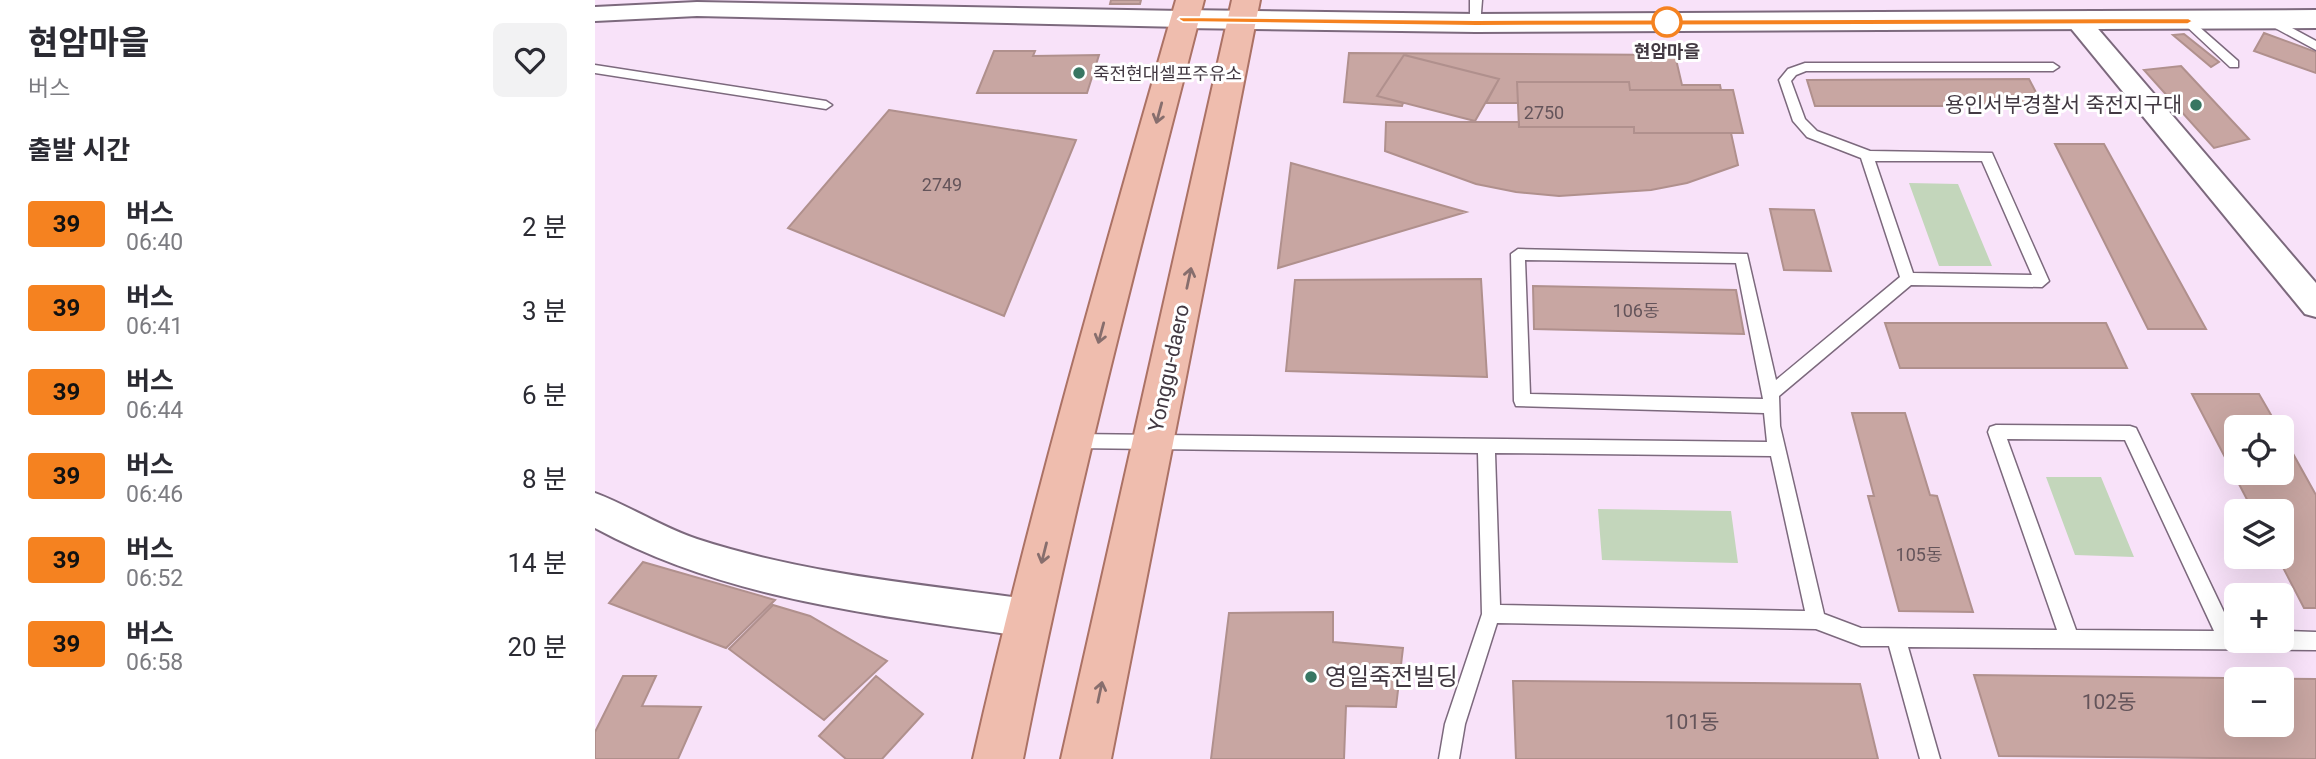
<!DOCTYPE html>
<html lang="ko">
<head>
<meta charset="utf-8">
<style>
  body { margin:0; font-family:Roboto,"Noto Sans KR",sans-serif; background:#f2f2f3; color:#2b2b33; height:100vh; display:flex; flex-direction:column; font-size:26px; white-space:nowrap }
  * { box-sizing:border-box; margin:0 }
  p { font-size:23px; color:#7c7c81 }
  .icon { flex:none; width:38px; height:38px; fill:none; stroke:currentColor; stroke-width:2; stroke-linecap:round; stroke-linejoin:round }
  .map { position:relative; flex:1; overflow:hidden }
  .panel { display:flex; flex-direction:column; background:#fff; width:595px }
  .panel>* { flex:none }
  .badge { padding:0 14px; border-radius:5px; font-size:24px; line-height:46px }
  .tools { position:absolute; left:1629px; top:415px; display:grid; gap:14px }
  .tools a { display:grid; place-items:center; width:70px; height:70px; border-radius:10px; background:#fff; box-shadow:0 7px 28px #0002; font-size:35px }
  .map>.badge { position:absolute; translate:-50% -50%; box-shadow:0 0 0 4px #fff }
  h2 { padding:0 28px; font-size:26px; line-height:63px }
  .round { display:grid; place-items:center; flex:none; width:74px; height:74px; border-radius:10px; background:#f2f2f3 }
  .overview { display:flex; align-items:center; justify-content:space-between; height:119px; padding:0 28px }
  h1 { font-size:33px; font-weight:700; line-height:52px }
  ul { padding:0; list-style:none }
  li { display:flex; align-items:center; gap:21px; height:84px; padding:0 28px }
  li div { flex:1 }
  li b { display:block; font-size:26px }
  li em { font-style:normal }
  li .badge { min-width:77px; font-weight:700; text-align:center }
  main { display:flex; flex:1; min-height:0 }
  .map>svg:first-child { display:block }
  .green { fill:#c3d6bb }
  .building { fill:#c8a6a2; stroke:#b0908d; stroke-width:2; fill-rule:evenodd }
  .lines { fill:none; stroke-linecap:round; stroke-linejoin:round }
  .service-casing { stroke:#7c697d; stroke-width:3 }
  .minor-casing { stroke:#7c697d; stroke-width:4 }
  .tertiary-casing { stroke:#7c697d; stroke-width:4 }
  .primary-casing { stroke:#ab7265; stroke-width:4 }
  .service { fill:#fff; fill-rule:evenodd }
  .minor { fill:#fff; fill-rule:evenodd }
  .tertiary { fill:#fff; fill-rule:evenodd }
  .primary { fill:#efbdae; fill-rule:evenodd }
  .oneway { stroke:#876e6d }
  .line { fill:#f58220; stroke:#fff; stroke-width:2 }
  .stop-dot { fill:#fff; stroke:#f58220; stroke-width:3.5 }
  .poi-dot { fill:#387662; stroke:#fff; stroke-width:2.5 }
  .labels { text-anchor:middle; dominant-baseline:central; stroke-width:6; stroke-linejoin:round; paint-order:stroke }
  .far-stop-label { font-size:18px; font-weight:bold; fill:#423942; stroke:#fff }
  .far-poi-label { font-size:18px; fill:#423942; stroke:#fff; text-anchor:start }
  .number-label { font-size:18px; fill:#64545a }
  .poi-label { font-size:21px; fill:#423942; stroke:#fff; text-anchor:end }
  .street-label { font-size:21px; fill:#423942; stroke:#fff }
  .near-number-label { font-size:21px; fill:#64545a }
  .near-poi-label { font-size:24px; fill:#423942; stroke:#fff; text-anchor:start }
</style>
</head>
<body>
<main>
<section class="panel">
<div class="overview"><div><h1>현암마을</h1><p>버스</p></div><a class="round"><svg class="icon" aria-label="heart" viewBox="0 0 24 24"><path d="M12 20l-8-8c-3-5 5-10 8-4 3-6 11-1 8 4z"/></svg></a></div>
<h2>출발 시간</h2>
<ul>
<li><span class="badge" style="background:#f58220;color:#111">39</span><div><b>버스</b><p>06:40</p></div><em>2 분</em></li>
<li><span class="badge" style="background:#f58220;color:#111">39</span><div><b>버스</b><p>06:41</p></div><em>3 분</em></li>
<li><span class="badge" style="background:#f58220;color:#111">39</span><div><b>버스</b><p>06:44</p></div><em>6 분</em></li>
<li><span class="badge" style="background:#f58220;color:#111">39</span><div><b>버스</b><p>06:46</p></div><em>8 분</em></li>
<li><span class="badge" style="background:#f58220;color:#111">39</span><div><b>버스</b><p>06:52</p></div><em>14 분</em></li>
<li><span class="badge" style="background:#f58220;color:#111">39</span><div><b>버스</b><p>06:58</p></div><em>20 분</em></li>
</ul>
</section>
<div class="map">
<svg width="1721" height="759" viewBox="0 0 1721 759">
  <rect width="100%" height="100%" fill="#f8e2f9"/>
  <path class="green" d="M1314,183L1363,184L1397,266H1344Z
    M1451,477H1506L1539,557L1480,555Z
    M1003,509L1136,511L1143,563L1007,560Z"/>
  <path class="building" d="M516,0H546L545,4H515Z
    M1669,33L1721,52V73L1659,51Z
    M1589,34L1624,62L1616,67L1578,35Z
    M399,51H440L438,56L504,55L492,93H382Z
    M754,53L1080,55L1087,85H1125L1126,90H1035L1034,82H922L923,103H891L904,79L809,55L782,96L808,103L807,106L749,102Z
    M809,55L904,79L880,121L782,96Z
    M1586,66L1654,139L1619,148L1549,70Z
    M1434,79L1448,106H1220L1212,80Z
    M922,82H1034L1035,90H1138L1148,133H1039V127H924Z
    M294,110L481,140L409,316L193,228Z
    M791,122H924V127H1039V133H1136L1143,165L1092,183L1056,190L964,196L921,192L881,184L790,151Z
    M1460,144H1509L1611,329H1553Z
    M696,163L871,212L683,268Z
    M1175,209L1219,210L1236,271L1189,270Z
    M886,279L892,377L691,371L700,280Z
    M938,286L1141,290L1149,334L939,329Z
    M1290,323H1511L1532,368H1305Z
    M1597,394H1664L1683,427H1642V472H1687V434L1721,495V608H1709L1682,556H1687V511H1658Z
    M1257,413H1310L1335,495L1342,496L1378,612L1304,611L1273,496H1279Z
    M48,562L180,600L131,648L14,603Z
    M178,605L215,616L292,661L229,720L134,649Z
    M738,612V642L808,648L801,707L751,706L749,759H616L634,613Z
    M1379,675L1721,679V759L1404,756ZM1642,679H1687V724H1642Z
    M28,676H61L47,706L106,707L83,759H0V732Z
    M281,676L328,714L287,759H251L224,736Z
    M918,681L1265,684L1283,759H921Z"/>
  <g class="lines">
    <defs>
      <path id="service" d="M875,0H887L885,26L881,27L875,23Z
        M1675,16L1721,41V50L1671,23V17Z
        M1593,17L1643,61V67H1635L1589,24V18Z
        M1210,63H1458L1464,67L1458,71H1211L1201,75L1196,81L1210,119L1222,131L1275,151L1397,153L1454,281L1447,287L1316,285L1184,396L1185,426L1229,614L1266,628L1462,630L1393,432L1395,427L1401,425L1535,426L1541,428L1638,631H1642V640H1687V631L1721,632V650L1313,647L1345,759H1325L1294,646H1266L1221,629L902,623L870,724L864,759H844L850,724L887,614L883,453L478,448L472,446L470,441L472,436L478,434L1172,442L1169,413L921,406L919,401L916,254L923,249L1152,254L1181,380L1305,277L1266,158L1212,137L1198,121L1184,80L1193,69ZM1280,161H1387L1437,275L1318,273ZM930,260L1141,263L1168,399L935,394ZM1412,439L1530,440L1619,631L1481,630ZM900,453L1176,456L1210,611L905,605Z
        M0,65L231,101L237,105L231,109L0,73Z"/>
      <path id="minor" d="M102,2L588,11L597,14L600,19L597,24L588,27L102,16L0,21V7Z
        M1483,13L1492,16L1721,283V317L1710,314L1474,26L1471,21L1474,16Z
        M0,493C35,506 66,527 102,539C209,574 322,584 433,599L447,605L452,618L447,631L433,637C285,615 134,601 0,528Z"/>
      <path id="tertiary" d="M588,10L881,14L1721,10V28L881,32L588,28L578,25L574,19L578,13Z"/>
      <path id="primary" d="M581,0H609C544,252 478,504 428,759H378C436,503 509,252 581,0Z
        M637,0H665L516,759H466Z"/>
    </defs>
    <use href="#service" class="service-casing"/>
    <use href="#minor" class="minor-casing"/>
    <use href="#tertiary" class="tertiary-casing"/>
    <use href="#primary" class="primary-casing"/>
    <use href="#service" class="service"/>
    <use href="#minor" class="minor"/>
    <use href="#tertiary" class="tertiary"/>
    <use href="#primary" class="primary"/>
  </g>
  <defs><path id="oneway-shaft" d="M-6 0H5M1.5-3L5.5 0L1.5 3" fill="none" stroke-width="1.6" stroke-linecap="round" stroke-linejoin="round" transform="scale(1.75)"/></defs>
  <g class="oneway">
    <use href="#oneway-shaft" transform="translate(564 113) rotate(105)"/>
    <use href="#oneway-shaft" transform="translate(594 278) rotate(-78)"/>
    <use href="#oneway-shaft" transform="translate(506 333) rotate(105)"/>
    <use href="#oneway-shaft" transform="translate(449 553) rotate(104)"/>
    <use href="#oneway-shaft" transform="translate(505 692) rotate(-78)"/>
  </g>
  <path class="line" d="M585,17L881,20L1593,18L1598,21L1593,24L881,26L588,22L583,19Z"/>
  <circle class="stop-dot" cx="1072" cy="22" r="14"/>
  <g class="poi-dot">
    <circle cx="484" cy="73" r="7"/>
    <circle cx="1601" cy="105" r="7"/>
    <circle cx="716" cy="677" r="7"/>
  </g>
  <g class="labels">
    <g class="far-stop-label">
      <text x="1072" y="51">현암마을</text>
    </g>
    <g class="far-poi-label">
      <text x="498" y="73">죽전현대셀프주유소</text>
    </g>
    <g class="number-label">
      <text x="949" y="112">2750</text>
      <text x="347" y="184">2749</text>
      <text x="1041" y="310">106동</text>
      <text x="1324" y="554">105동</text>
    </g>
    <g class="poi-label">
      <text x="1587" y="105">용인서부경찰서 죽전지구대</text>
    </g>
    <g class="street-label">
      <text transform="translate(574 368) rotate(-78)">Yonggu-daero</text>
    </g>
    <g class="near-number-label">
      <text x="1514" y="702">102동</text>
      <text x="1097" y="722">101동</text>
    </g>
    <g class="near-poi-label">
      <text x="730" y="677">영일죽전빌딩</text>
    </g>
  </g>
</svg>
<div class="tools">
<a><svg class="icon" aria-label="locate" viewBox="0 0 24 24"><circle cx="12" cy="12" r="6"/><path d="M12 2v4M12 18v4M2 12h4M18 12h4"/></svg></a>
<a><svg class="icon" aria-label="layers" viewBox="0 0 24 24"><path d="M12 4l9 5-9 5-9-5zM3 14l9 5 9-5"/></svg></a>
<a>+</a>
<a>−</a>
</div>
</div>
</main>
</body>
</html>
